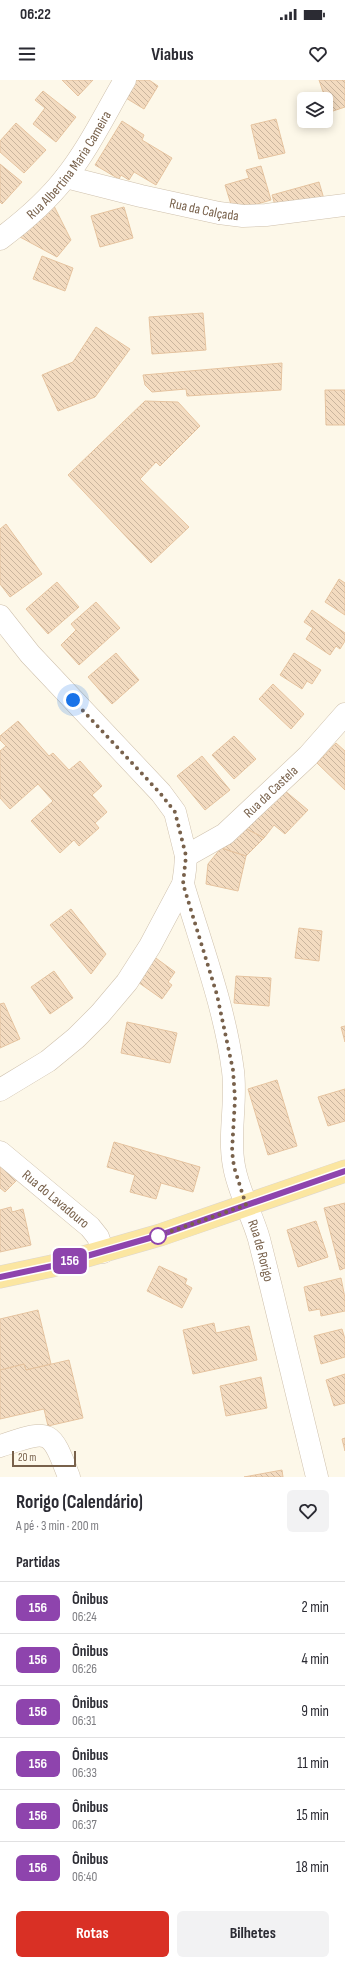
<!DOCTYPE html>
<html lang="pt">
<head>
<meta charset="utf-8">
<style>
  body { margin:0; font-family:"Sofia Sans Condensed",sans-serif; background:#f2f2f3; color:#2b2b33; height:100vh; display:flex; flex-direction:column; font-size:15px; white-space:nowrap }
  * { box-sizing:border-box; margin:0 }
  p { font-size:13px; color:#7c7c81 }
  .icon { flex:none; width:22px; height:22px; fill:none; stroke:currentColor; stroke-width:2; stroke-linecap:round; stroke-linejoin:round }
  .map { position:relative; height:1397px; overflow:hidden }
  .sheet { display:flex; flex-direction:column; background:#fff; flex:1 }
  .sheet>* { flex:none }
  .badge { padding:0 8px; border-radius:6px; font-size:14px; line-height:26px }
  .controls { position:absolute; left:297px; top:12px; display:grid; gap:8px }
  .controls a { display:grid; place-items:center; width:36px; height:36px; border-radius:6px; background:#fff; box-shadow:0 2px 10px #0003; font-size:20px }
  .scale { position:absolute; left:12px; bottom:10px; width:64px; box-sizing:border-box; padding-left:4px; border:2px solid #78614b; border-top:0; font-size:11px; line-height:14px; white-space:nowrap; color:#78614b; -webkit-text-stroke:3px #fffbef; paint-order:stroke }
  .you { position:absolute; width:20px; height:20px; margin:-10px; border:3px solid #fff; border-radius:50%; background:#1a73e8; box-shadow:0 0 0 6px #1a73e833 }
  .map>.badge { position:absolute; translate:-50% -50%; box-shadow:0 0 0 2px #fff }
  h2 { padding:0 16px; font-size:15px; line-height:36px }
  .round { display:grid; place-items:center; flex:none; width:42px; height:42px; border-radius:6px; background:#f2f2f3 }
  .head { display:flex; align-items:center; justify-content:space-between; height:68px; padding:0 16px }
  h1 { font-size:19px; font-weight:700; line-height:30px }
  .button { display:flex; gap:8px; margin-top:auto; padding:8px 16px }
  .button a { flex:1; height:46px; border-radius:6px; background:#d93025; color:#fff; font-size:16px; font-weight:700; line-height:46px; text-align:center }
  .button a+a { background:#f2f2f3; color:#2b2b33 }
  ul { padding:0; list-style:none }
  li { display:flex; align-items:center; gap:12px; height:52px; padding:0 16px; border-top:1px solid #e1e1e2 }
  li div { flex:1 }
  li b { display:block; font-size:15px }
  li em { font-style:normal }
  li .badge { min-width:44px; font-weight:700; text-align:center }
  .status { display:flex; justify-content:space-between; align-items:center; height:28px; padding:0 20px; background:#fff; direction:ltr }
  .status svg { height:11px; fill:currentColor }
  header { display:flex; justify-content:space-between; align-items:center; height:52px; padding:0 16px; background:#fff; font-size:18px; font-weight:700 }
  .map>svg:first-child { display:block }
  .building { fill:url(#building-back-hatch); stroke:#e6c4a0 }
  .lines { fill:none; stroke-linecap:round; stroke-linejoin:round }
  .minor-casing { stroke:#cfc1ad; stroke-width:23 }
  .major-casing { stroke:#dcd6d0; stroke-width:23 }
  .minor { stroke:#fff; stroke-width:22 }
  .major { stroke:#fbe6a1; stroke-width:22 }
  .line-casing { stroke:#fff; stroke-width:9 }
  .line { stroke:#8e44ad; stroke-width:6 }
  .walk { stroke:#78614b; stroke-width:4; stroke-dasharray:0 7.2 }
  .stop-dot { fill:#fff; stroke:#8e44ad; stroke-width:2 }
  .labels { text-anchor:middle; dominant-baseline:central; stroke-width:3; stroke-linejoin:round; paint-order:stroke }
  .street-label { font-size:14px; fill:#78614b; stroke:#fffbef }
</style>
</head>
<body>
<div class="status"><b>06:22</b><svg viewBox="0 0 49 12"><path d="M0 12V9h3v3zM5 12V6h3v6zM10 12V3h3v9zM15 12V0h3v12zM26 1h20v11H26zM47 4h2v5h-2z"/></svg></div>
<header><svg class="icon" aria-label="menu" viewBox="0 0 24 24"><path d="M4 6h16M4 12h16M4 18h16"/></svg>Viabus<svg class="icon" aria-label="heart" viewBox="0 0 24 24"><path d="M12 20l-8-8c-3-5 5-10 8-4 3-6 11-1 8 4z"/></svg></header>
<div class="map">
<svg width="345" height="1397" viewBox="0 0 345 1397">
  <defs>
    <pattern id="building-back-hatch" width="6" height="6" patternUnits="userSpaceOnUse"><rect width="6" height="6" fill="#f3dbc0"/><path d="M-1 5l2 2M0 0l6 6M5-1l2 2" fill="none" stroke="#cab59e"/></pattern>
  </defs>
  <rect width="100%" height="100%" fill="#fdf8e9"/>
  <path class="building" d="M62,0H93L78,16Z
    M130,0H149L158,6L144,29L121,15Z
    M319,0H345V27L330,32Z
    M43,11L76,37L56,62L33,44L45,28L35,20Z
    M276,39L285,73L259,79L251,45Z
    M122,41L144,55L142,60L172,78L156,105L134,92L129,100L121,95L119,99L95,85Z
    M16,43L46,70L24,93L0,72V61Z
    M0,84L22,102L2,124L0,122Z
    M261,86L271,120L233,131L225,105L249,98L246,90Z
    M319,102L324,119L277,132L272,115Z
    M54,126L71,160L57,177L20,157Z
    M124,127L133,158L100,167L91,136Z
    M42,176L73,188L65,211L33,199Z
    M203,233L206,270L152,274L149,237Z
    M96,247L130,269L95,317L58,331L42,295L73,282Z
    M282,283L281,310L187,316L186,309L152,312L145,305L143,295Z
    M325,310H345V345H326Z
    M145,321L178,322L200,346L160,386L156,382L140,399L189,447L151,483L68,395Z
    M6,444L42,494L10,517L0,504V449Z
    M339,499L345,503V535L325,522Z
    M57,502L79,527L48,554L26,529Z
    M96,522L120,548L79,585L61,565L76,550L71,544Z
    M312,530L345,553V561L340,569L336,566L330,575L306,559L313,548L304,542Z
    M116,573L139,600L112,624L88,597Z
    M294,573L321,590L312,604L307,601L302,609L280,595Z
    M273,604L304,634L291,649L259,619Z
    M18,641L49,676L53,673L69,690L80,681L102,706L92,715L107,732L95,743L99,748L79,766L74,760L60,773L31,741L53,721L38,704L10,729L0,718V671L6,666L0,660V656Z
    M234,656L256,679L234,699L212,675Z
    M336,663L345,671V710L317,683Z
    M202,676L230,710L205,730L177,696Z
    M284,710L308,730L285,754L274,745L264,758L245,748Z
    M245,748L264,758L246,776L221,768Z
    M221,768L246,776L238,811L206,804L208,784Z
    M71,829L106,874L91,894L50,845Z
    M299,848L322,851L319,881L295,878Z
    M153,876L175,892L168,902L172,905L162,919L135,900Z
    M54,891L73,918L50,934L31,907Z
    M236,896L271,898L269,926L234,923Z
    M4,923L20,959L0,968V924Z
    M127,942L177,953L170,983L121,973Z
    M345,946V962L341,947Z
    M277,1000L297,1066L268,1075L248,1009Z
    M345,1009V1041L328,1046L318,1017Z
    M114,1062L200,1087L193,1112L161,1103L156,1119L130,1112L135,1095L107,1087Z
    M0,1079L20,1097L5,1112L0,1108Z
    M345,1123V1188L340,1190L324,1128Z
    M11,1127L12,1132L23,1129L31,1165L0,1172V1130Z
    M316,1141L328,1177L298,1187L287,1150Z
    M159,1186L187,1199L185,1204L192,1208L182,1228L147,1211Z
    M341,1198L345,1218V1231L321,1236L320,1229L309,1231L304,1207Z
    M38,1230L51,1284L26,1290L24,1284L0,1290V1239Z
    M214,1243L216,1253L249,1246L257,1280L193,1294L183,1250Z
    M342,1249L345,1259V1277L321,1284L314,1256Z
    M69,1280L83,1338L48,1346L44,1329L0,1339V1290L24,1284L26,1290Z
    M345,1294V1323L334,1326L326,1300Z
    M261,1297L267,1328L226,1336L220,1306Z
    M345,1358V1371L342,1359Z
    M282,1390L283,1397H244Z"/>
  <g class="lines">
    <defs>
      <g id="minor">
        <path id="s1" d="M66,97L141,116L219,133L243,136L266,135L345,125"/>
        <path id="s2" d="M0,159C24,141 47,121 65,98C89,68 106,32 125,0"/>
        <path d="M0,536L30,574L161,713L175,732L186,776L185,790L183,804L150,866L127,902L100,934L76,958L48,981L0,1010"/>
        <path id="s3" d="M186,776L225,754L308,676L345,634"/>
        <path id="s4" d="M183,804C201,865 225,928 233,991C237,1023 228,1055 234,1086C238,1111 252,1134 259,1159C279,1238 298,1317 317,1397"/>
        <path id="s5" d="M0,1072L90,1147L98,1157L103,1172"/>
        <path d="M0,1366C50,1350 50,1347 69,1397"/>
      </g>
      <path id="major" d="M0,1197L52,1186L160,1155L345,1091"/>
    </defs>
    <use href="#minor" class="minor-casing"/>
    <use href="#major" class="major-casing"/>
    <use href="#minor" class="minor"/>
    <use href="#major" class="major"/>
  </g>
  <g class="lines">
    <defs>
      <path id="line" d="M0,1197L52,1186L160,1155L345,1091"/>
    </defs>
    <use href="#line" class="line-casing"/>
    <use href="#line" class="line"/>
    <path class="walk" d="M73,620L160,713L175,732L186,776L183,804L217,915L233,990L235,1019L232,1071L234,1087L246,1125L158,1156"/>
  </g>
  <circle class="stop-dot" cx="158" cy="1156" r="8"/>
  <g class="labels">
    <g class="street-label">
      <text stroke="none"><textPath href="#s2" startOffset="102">Rua Albertina Maria Cameira</textPath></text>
      <text stroke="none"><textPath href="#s1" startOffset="142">Rua da Calçada</textPath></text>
      <text stroke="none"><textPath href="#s3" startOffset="107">Rua da Castela</textPath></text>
      <text stroke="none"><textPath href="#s5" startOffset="73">Rua do Lavadouro</textPath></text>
      <text stroke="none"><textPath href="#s4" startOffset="378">Rua de Rorigo</textPath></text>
    </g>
  </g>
</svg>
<div class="controls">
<a><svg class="icon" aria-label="layers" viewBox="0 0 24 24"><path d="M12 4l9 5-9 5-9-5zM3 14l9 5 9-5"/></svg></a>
</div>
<div class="scale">20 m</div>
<div class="you" style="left:73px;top:620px"></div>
<b class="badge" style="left:70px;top:1181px;background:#8e44ad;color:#fff">156</b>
</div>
<section class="sheet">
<div class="head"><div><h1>Rorigo (Calendário)</h1><p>A pé · 3 min · 200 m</p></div><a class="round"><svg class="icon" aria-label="heart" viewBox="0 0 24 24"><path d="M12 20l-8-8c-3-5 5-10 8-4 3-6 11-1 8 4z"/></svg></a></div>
<h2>Partidas</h2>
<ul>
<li><span class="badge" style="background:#8e44ad;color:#fff">156</span><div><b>Ônibus</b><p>06:24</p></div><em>2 min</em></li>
<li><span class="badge" style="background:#8e44ad;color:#fff">156</span><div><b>Ônibus</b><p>06:26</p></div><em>4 min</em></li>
<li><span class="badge" style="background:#8e44ad;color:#fff">156</span><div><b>Ônibus</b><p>06:31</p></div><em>9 min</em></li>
<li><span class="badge" style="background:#8e44ad;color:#fff">156</span><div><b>Ônibus</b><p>06:33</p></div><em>11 min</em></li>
<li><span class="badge" style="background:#8e44ad;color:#fff">156</span><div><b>Ônibus</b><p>06:37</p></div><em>15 min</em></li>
<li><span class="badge" style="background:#8e44ad;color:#fff">156</span><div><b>Ônibus</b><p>06:40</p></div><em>18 min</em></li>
</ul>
<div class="button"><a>Rotas</a><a>Bilhetes</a></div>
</section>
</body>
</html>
